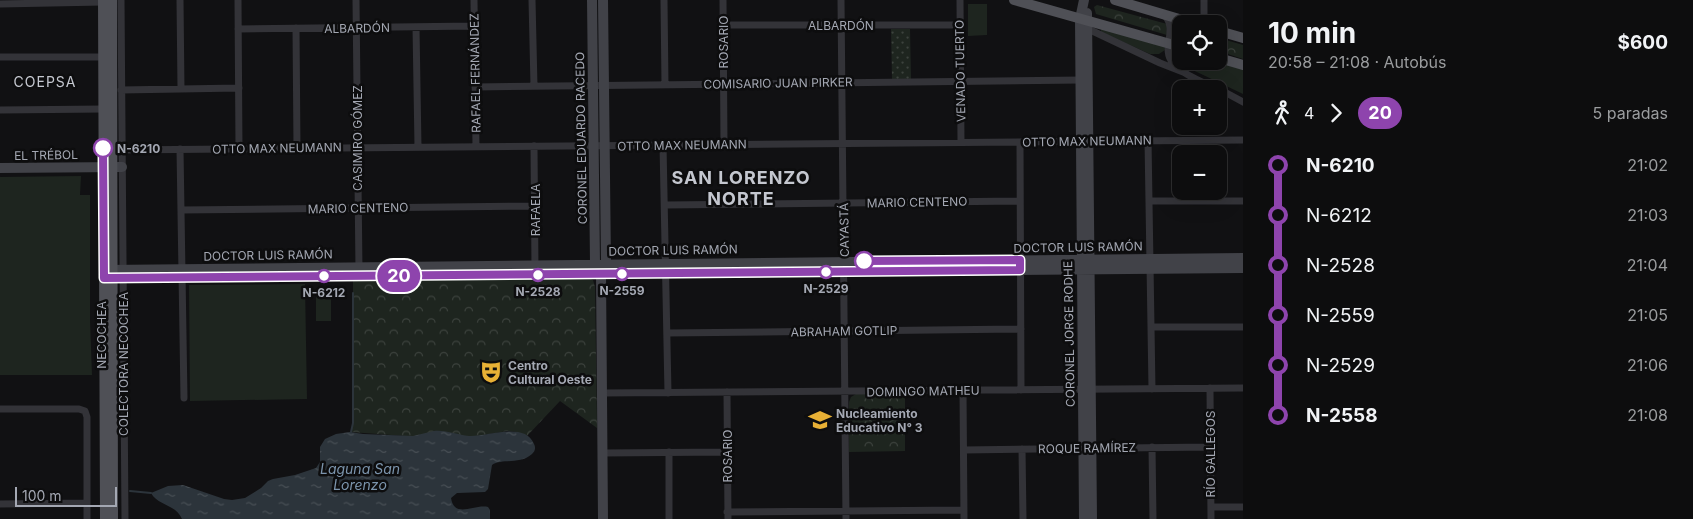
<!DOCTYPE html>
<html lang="es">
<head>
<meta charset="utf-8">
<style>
  body { margin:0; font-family:Inter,sans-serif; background:#161617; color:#f1f3f6; height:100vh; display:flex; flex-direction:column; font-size:19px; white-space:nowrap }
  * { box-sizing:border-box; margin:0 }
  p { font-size:16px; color:#9a9c9e }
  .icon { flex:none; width:28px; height:28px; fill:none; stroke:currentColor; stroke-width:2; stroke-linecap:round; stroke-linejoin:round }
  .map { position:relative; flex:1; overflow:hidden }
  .drawer { display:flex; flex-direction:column; background:#0d0d0e; width:450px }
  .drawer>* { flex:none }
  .badge { padding:0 10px; border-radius:16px; font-size:18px; line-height:32px }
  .tools { position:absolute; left:1172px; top:15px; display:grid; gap:10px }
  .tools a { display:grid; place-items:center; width:55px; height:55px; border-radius:10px; background:#0d0d0e; box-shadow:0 5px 20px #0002,0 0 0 1px #2d2d2e; font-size:25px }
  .scale { position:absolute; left:15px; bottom:12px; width:102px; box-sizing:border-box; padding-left:5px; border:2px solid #a4a8b3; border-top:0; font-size:14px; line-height:18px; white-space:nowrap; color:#a4a8b3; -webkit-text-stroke:4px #0d0d0e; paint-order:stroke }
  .map>.badge { position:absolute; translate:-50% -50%; box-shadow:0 0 0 2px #fff }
  .legs { display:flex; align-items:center; gap:8px; height:55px; padding:0 25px; font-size:16px }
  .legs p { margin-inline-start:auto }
  .head { display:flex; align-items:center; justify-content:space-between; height:85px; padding:0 25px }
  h1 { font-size:28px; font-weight:700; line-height:38px }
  ul { padding:0 25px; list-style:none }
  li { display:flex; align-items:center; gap:18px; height:50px; font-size:19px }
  li i { display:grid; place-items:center; width:8px; height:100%; margin:0 6px; background:currentColor }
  li i::after { content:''; width:12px; height:12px; margin:-6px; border:4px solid; border-radius:50%; background:#0d0d0e }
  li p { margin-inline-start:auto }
  li:first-child i { background:linear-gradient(#0000 50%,currentColor 0) }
  li:last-child i { background:linear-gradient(currentColor 50%,#0000 0) }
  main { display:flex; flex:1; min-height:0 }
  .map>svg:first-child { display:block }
  .grass { fill:#1e251f }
  .park { fill:url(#park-crowns) }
  .garden { fill:url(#garden-dots) }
  .water { fill:url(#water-ripples) }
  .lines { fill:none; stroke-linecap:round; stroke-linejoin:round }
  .stream { stroke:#2c343b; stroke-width:2 }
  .street { stroke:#333338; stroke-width:7 }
  .secondary { stroke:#414248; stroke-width:10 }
  .primary { stroke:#4f5056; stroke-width:10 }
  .line-1-casing { stroke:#fff; stroke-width:11 }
  .line-1 { stroke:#8e44ad; stroke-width:8 }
  .stop-1-dot { fill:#fff; stroke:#8e44ad; stroke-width:2.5 }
  .labels { text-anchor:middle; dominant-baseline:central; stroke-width:5; stroke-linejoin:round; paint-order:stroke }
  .street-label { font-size:12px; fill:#a4a8b3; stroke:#0d0d0e }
  .stop-label { font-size:12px; font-weight:bold; fill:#a4a8b3; stroke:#0d0d0e }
  .poi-label { font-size:12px; font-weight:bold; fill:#a4a8b3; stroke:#0d0d0e; text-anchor:start }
  .neighbourhood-label { font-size:14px; letter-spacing:1px; fill:#c4c7cf; stroke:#0d0d0e }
  .water-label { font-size:14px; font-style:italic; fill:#7c95ad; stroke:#0d0d0e }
  .district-label { font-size:18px; font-weight:bold; letter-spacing:1px; fill:#c4c7cf; stroke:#0d0d0e }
</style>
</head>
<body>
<main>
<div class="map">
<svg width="1243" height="519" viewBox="0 0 1243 519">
  <defs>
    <pattern id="park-crowns" width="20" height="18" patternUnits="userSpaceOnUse" patternTransform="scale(1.25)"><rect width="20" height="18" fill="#1e251f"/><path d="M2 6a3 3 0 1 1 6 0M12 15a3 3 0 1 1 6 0" fill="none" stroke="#3c423d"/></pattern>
    <pattern id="garden-dots" width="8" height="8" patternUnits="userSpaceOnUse" patternTransform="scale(1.25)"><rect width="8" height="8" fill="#1e251f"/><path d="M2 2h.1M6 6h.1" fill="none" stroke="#3c423d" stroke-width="1.8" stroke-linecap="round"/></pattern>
    <pattern id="water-ripples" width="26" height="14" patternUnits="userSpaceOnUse" patternTransform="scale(1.25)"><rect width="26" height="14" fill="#2c343b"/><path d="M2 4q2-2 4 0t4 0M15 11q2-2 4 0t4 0" fill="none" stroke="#484f55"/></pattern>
  </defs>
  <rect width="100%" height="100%" fill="#111113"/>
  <path class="grass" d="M968,4H987V35L968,36Z
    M1101,28L1165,46V50L1159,54H1150L1101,32Z
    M1172,48L1181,50V61H1219L1243,68V94L1178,63L1171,56Z
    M81,176L80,195H90V319L92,375H0V177Z
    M305,284L307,399L190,401L189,285Z
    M316,294H331V321H316Z"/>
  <path class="park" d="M1097,5L1167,24V35L1096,14L1094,7Z
    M1219,38L1243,45V59L1219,51Z
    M588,278L593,280L595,287L597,428L560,401L527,436L517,432L507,431L478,436H405L351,432L353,423V280Z
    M856,394H905V451L849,452V402L851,397Z"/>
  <path class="garden" d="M891,29H910L911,79H892Z"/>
  <path class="water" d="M434,431C447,430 457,435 469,436C487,437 525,421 534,444C536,448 535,451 532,454C520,465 502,458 492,465L488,489L485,492L457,493L451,498C454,519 474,504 488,507L490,510V519H182C176,504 158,506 151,493L168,486L183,485L224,499L232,500L245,498L261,488L268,481L273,479L295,475L316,468L320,462V447L325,439L336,434L350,432L363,434L413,436Z"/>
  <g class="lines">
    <path class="stream" d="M351,432L353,423V293
      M130,491L151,493"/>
    <path class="street" d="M121,0L125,519
      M180,0L181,89
      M238,0L239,149
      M356,0L359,271
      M474,0L476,147
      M532,0L534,86
      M664,0L665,85
      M723,0L724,144
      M841,0L846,519
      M960,0L961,142
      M1204,0V24
      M0,4L103,2
      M1164,15C1179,29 1160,49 1173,63C1183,75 1203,82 1217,89
      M723,25H959
      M416,27L418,147
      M1084,27L1160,63L1183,72
      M296,28L297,148
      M238,29L475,26
      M0,57H103
      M475,87L1081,80
      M1219,89L1243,102
      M121,90L239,88
      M0,110L103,109
      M1148,140L1152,389
      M1020,142L1021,390
      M663,145L668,393
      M534,146L535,269
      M180,149L184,398
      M122,150L1243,140
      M1149,201H1243
      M665,205L1020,201
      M181,210L535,206
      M1151,327H1243
      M667,333L1021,329
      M1210,388L1211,519
      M963,390L964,519
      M727,392L728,519
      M602,393L1243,388
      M0,409H79L85,411L87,417V519
      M1152,447L1153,519
      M1022,449L1023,519
      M964,450L1210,447
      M669,452V519
      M603,453L727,452
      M0,504L87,503
      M1211,507H1243
      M727,512L964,510"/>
    <path class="secondary" d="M592,0L595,264L598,269
      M603,0L606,263L601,274L603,519
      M1087,13L1092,519
      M0,168L122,167
      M104,270L1243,258
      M105,278L1243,268
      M1084,519L1080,19L1084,0"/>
    <path class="primary" d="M103,0L105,519
      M112,0L113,519
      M1014,0L1181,47
      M1115,0L1196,24
      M1219,31L1243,38
      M1219,58L1243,65"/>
  </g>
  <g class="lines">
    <defs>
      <path id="line-1" d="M103,148L104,278L1020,270V260L864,261"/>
    </defs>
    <use href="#line-1" class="line-1-casing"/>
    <use href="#line-1" class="line-1"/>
  </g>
  <defs>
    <symbol id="theatre-bare" viewBox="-9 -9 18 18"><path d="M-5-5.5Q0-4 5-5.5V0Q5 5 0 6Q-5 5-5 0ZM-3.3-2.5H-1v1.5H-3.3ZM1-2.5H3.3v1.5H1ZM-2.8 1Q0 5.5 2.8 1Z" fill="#e8b035" stroke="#0d0d0e" stroke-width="2.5" paint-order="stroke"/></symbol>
    <symbol id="university-bare" viewBox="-9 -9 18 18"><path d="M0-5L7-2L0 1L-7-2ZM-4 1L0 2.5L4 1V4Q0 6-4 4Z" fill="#e8b035" stroke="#0d0d0e" stroke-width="2.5" paint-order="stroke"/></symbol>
  </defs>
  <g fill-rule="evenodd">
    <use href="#theatre-bare" x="475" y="356" width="32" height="32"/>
    <use href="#university-bare" x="804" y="404" width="32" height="32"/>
  </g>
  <g class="stop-1-dot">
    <circle cx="103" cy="148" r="9"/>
    <circle cx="864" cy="261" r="9"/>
    <circle cx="826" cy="272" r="6"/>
    <circle cx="622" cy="274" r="6"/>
    <circle cx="538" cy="275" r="6"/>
    <circle cx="324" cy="276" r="6"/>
  </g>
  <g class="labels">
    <g class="street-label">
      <text x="841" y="25">ALBARDÓN</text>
      <text transform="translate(357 28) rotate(-1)">ALBARDÓN</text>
      <text transform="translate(723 42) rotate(-90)">ROSARIO</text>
      <text transform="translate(960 71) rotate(-91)">VENADO TUERTO</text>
      <text transform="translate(475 73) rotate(-91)">RAFAEL FERNÁNDEZ</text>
      <text transform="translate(778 83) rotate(-1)">COMISARIO JUAN PIRKER</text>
      <text transform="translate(357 138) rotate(-90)">CASIMIRO GÓMEZ</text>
      <text transform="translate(581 138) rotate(-91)">CORONEL EDUARDO RACEDO</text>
      <text transform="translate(1087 141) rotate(-1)">OTTO MAX NEUMANN</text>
      <text transform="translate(682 145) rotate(-1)">OTTO MAX NEUMANN</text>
      <text transform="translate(277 148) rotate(-1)">OTTO MAX NEUMANN</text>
      <text transform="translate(46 155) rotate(-1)">EL TRÉBOL</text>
      <text transform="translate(917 202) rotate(-1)">MARIO CENTENO</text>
      <text transform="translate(358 208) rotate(-1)">MARIO CENTENO</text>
      <text transform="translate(535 210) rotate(-90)">RAFAELA</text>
      <text transform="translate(844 230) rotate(-91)">CAYASTÁ</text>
      <text transform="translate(1078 247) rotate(-1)">DOCTOR LUIS RAMÓN</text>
      <text transform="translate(673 250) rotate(-1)">DOCTOR LUIS RAMÓN</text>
      <text transform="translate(268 255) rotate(-1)">DOCTOR LUIS RAMÓN</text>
      <text transform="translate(844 331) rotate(-1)">ABRAHAM GOTLIP</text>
      <text transform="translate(1069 334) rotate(-91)">CORONEL JORGE RODHE</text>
      <text transform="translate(101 335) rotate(-90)">NECOCHEA</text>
      <text transform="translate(123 364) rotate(-90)">COLECTORA NECOCHEA</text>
      <text transform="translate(923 391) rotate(-1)">DOMINGO MATHEU</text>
      <text transform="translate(1087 448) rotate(-1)">ROQUE RAMÍREZ</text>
      <text transform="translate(1210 454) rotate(-90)">RÍO GALLEGOS</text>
      <text transform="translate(727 456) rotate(-90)">ROSARIO</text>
    </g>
    <g class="stop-label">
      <text x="117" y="148" text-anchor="start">N-6210</text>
      <text x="826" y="288">N-2529</text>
      <text x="622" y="290">N-2559</text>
      <text x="538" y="291">N-2528</text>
      <text x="324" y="292">N-6212</text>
    </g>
    <g class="poi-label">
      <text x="508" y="365">Centro<tspan x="508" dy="14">Cultural Oeste</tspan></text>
      <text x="836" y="413">Nucleamiento<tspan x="836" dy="14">Educativo N° 3</tspan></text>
    </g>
    <g class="neighbourhood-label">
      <text x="45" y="81">COEPSA</text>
    </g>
    <g class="water-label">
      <text x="360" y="468">Laguna San<tspan x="360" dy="16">Lorenzo</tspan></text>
    </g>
    <g class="district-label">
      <text x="741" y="177">SAN LORENZO<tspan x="741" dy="21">NORTE</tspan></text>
    </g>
  </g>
</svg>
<div class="tools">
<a><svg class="icon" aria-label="locate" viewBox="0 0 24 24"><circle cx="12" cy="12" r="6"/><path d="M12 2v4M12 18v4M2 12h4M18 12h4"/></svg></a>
<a>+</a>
<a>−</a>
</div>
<div class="scale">100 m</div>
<b class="badge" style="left:399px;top:276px;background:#8e44ad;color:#fff">20</b>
</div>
<section class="drawer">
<div class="head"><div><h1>10 min</h1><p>20:58 – 21:08 · Autobús</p></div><b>$600</b></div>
<div class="legs"><svg class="icon" aria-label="walk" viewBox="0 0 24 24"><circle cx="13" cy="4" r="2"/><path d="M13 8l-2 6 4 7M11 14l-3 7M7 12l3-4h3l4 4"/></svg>4<svg class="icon" aria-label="forward" viewBox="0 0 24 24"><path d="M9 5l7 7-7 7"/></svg><b class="badge" style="background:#8e44ad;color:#fff">20</b><p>5 paradas</p></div>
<ul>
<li><i style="color:#8e44ad"></i><b>N-6210</b><p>21:02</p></li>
<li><i style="color:#8e44ad"></i><span>N-6212</span><p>21:03</p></li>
<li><i style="color:#8e44ad"></i><span>N-2528</span><p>21:04</p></li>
<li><i style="color:#8e44ad"></i><span>N-2559</span><p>21:05</p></li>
<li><i style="color:#8e44ad"></i><span>N-2529</span><p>21:06</p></li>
<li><i style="color:#8e44ad"></i><b>N-2558</b><p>21:08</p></li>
</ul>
</section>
</main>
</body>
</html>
